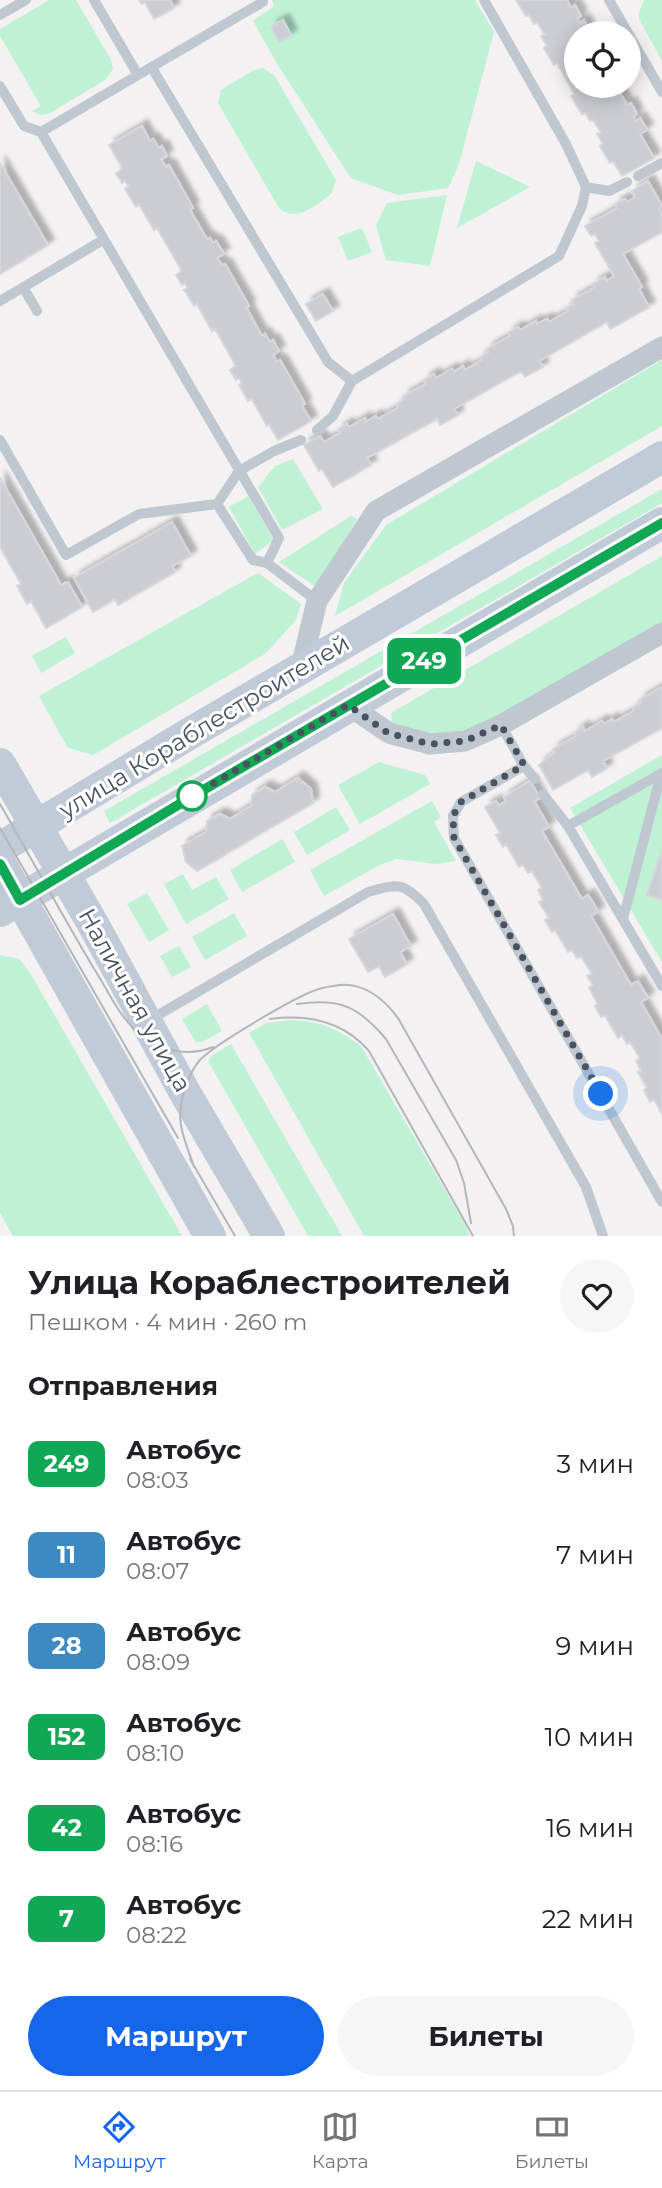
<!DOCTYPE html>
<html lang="ru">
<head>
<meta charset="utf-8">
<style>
  body { margin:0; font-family:Montserrat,sans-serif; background:#f6f6f6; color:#202124; height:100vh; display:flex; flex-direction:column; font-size:26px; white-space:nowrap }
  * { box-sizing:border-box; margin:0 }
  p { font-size:23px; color:#757577 }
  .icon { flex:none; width:38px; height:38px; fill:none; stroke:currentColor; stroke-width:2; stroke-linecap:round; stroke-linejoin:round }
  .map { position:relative; height:1236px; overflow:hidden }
  .drawer { display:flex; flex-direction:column; background:#fff; flex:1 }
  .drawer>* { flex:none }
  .badge { padding:0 14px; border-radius:10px; font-size:24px; line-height:46px }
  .tools { position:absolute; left:564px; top:21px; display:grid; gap:14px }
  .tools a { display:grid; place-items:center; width:77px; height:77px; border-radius:50%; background:#fff; box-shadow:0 4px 18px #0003; font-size:35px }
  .you { position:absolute; width:35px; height:35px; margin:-18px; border:5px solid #fff; border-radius:50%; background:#1a73e8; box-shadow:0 0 0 10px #1a73e833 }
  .map>.badge { position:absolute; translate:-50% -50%; box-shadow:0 0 0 4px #fff }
  h2 { padding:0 28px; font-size:26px; line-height:63px }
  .round { display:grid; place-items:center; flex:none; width:74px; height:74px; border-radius:37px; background:#f6f6f6 }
  .head { display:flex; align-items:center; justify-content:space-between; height:119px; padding:0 28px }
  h1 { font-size:33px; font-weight:700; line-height:52px }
  .cta { display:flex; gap:14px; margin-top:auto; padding:14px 28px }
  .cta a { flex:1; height:80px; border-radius:42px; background:#1566ea; color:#fff; font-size:28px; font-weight:700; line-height:80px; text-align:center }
  .cta a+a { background:#f6f6f6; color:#202124 }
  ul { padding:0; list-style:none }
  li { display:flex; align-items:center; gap:21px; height:91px; padding:0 28px }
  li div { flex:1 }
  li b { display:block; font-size:26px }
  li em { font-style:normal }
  li .badge { min-width:77px; font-weight:700; text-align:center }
  .tabs { display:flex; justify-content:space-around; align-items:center; height:98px; border-top:2px solid #e0e0e0; background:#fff; font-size:19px; color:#757577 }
  .tabs a { display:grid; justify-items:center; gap:4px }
  .tabs .current { color:#1566ea }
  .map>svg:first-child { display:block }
  .green { fill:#bff1d5 }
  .building { fill:#cbcdd3; stroke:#d5d7dc; stroke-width:2; filter:url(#shadow) }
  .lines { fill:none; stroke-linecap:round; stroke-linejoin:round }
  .lane { stroke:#bfc7d0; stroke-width:10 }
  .street { stroke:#bfc7d0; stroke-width:21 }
  .secondary { stroke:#c1cbd8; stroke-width:32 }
  .tram { stroke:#b3b6bb; stroke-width:2 }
  .line-casing { stroke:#fff; stroke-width:16 }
  .line { stroke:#10a855; stroke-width:10 }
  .walk { stroke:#48535f; stroke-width:7; stroke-dasharray:0 12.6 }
  .stop-dot { fill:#fff; stroke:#10a855; stroke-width:3.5 }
  .labels { text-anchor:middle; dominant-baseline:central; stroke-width:6; stroke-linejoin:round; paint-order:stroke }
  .street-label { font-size:24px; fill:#48535f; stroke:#fff }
</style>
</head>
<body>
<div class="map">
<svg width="662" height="1236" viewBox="0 0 662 1236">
  <defs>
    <filter id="shadow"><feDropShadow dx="6" dy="-6" stdDeviation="2" flood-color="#0004"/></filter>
  </defs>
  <rect width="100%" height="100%" fill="#f3f1f1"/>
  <path class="green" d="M49,0H76L111,60L113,69L105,80L50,113L41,115L32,111L41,106L0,36V29Z
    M272,0H475L494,32L459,164L448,188L398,195L351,178L279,67L253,21L274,6Z
    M644,0H662V61L639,19V12Z
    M263,68L274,75L336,180L332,193C318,204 295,224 279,208L218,103L221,90L254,70Z
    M476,161L530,187L457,228Z
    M447,195L430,266L386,260L376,225L387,203Z
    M362,228L372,252L348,261L338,237Z
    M662,360V426L335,616L344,583L386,525Z
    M293,459L323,509L282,530L258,487L275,466Z
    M662,489V503L110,823L104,811Z
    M248,496L274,540L255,554L229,507Z
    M351,516L357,519L316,587L279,562Z
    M662,556V623C619,647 469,744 427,737C416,736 403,727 392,723L391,713Z
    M258,573L301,604L296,620L265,654L93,755L68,748L39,696Z
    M66,637L75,653L41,673L32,656Z
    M662,755V962L570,808Z
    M379,762L425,775L430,784L360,824L338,785Z
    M432,801L441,817L434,822L456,861L436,864L397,859L380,865L324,896L310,870Z
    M336,807L350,830L307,855L294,832Z
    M282,839L295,862L242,892L230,870Z
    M183,874L192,890L216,877L229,899L186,924L164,884Z
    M147,893L169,930L149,942L127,904Z
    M234,913L247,936L205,960L192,937Z
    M179,946L191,967L172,977L160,956Z
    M0,955L19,959L29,971L182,1236H13L0,1213Z
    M207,1004L222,1031L202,1042H196L182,1019Z
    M292,1020C324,1022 335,1028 361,1046L467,1228L469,1236H364L249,1033L266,1023Z
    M231,1044L342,1236H308L208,1061L212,1055Z"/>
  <path class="building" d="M139,0H170L174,8L154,19L145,2L142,4Z
    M516,0H567L571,8L575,5L581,16L577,18L580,23L584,20L590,32L576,33V86H616L627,105L631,103L637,114L633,116L636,121L640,118L647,130L640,134L654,158L622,176L613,161L610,163L600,146L603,144L597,134L601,132L593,120L590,121L585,113L582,114L571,96L574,94L557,63L554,65L544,48L547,46L541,36L545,35L537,22L534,24L529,15L526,16Z
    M283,20L291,35L279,42L271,27Z
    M142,126L150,141L153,139L159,148L162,146L167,156L161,159L166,167L169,165L193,208L190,210L207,239L210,238L213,243L216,241L224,254L217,258L222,265L225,264L249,306L246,307L262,336L265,334L270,342L273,340L279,351L273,355L277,362L280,360L305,404L302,406L311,421L278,440L269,424L267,426L252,399L248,401L239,385L242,383L239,378L236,380L230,370L236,366L215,329L212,331L197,304L194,306L187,294L184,290L187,288L185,283L182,285L176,275L182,271L157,228L154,230L139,204L136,207L125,189L129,186L125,181L122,183L116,173L123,169L109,145Z
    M0,163L48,245L0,274Z
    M648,181L662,206L659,209L662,214V232L623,254L642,287L639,289L649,307L610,329L607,322L539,361L543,367L525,377L521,371L454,409L458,415L440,425L437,419L367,458L371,465L333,487L322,469L319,471L304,445L320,436L324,442L340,433L338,430L347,424L349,427L365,418L366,422L376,416L378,419L398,408L397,404L405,399L403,396L426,384L424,380L434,374L436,378L452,369L454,372L463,366L465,370L482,360L480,357L489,352L487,349L510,336L508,333L518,327L520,330L536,321L537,324L547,319L549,322L568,311L566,308L574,304L572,300L595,287L593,284L605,277L607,281L614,276L595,243L599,241L595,234L591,236L585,226L617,208L615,204L625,199L627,202L635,197L632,191Z
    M323,294L333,311L316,321L306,304Z
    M0,478L61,585L68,582L82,607L46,628L31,601L27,604L17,586L21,584L0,547Z
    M172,522L191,556L172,566L175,572L118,605L115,599L93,612L74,578Z
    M662,687V728L603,761L607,768L592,777L588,770L553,790L539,765L555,752L553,749L576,736L574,733L583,727L585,731L602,721L604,724L612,719L614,722L634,711L633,708L641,703L640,700Z
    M298,778L311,789L313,803L197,871L186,862L182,846L206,832L207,821L220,814L230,819L251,806L252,795L265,787L275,792Z
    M530,781L540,798L534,801L549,827L542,831L582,899L588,895L594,904L598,912L591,916L631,985L638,981L648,998L641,1002L662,1039V1114L654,1099L650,1102L644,1090L647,1088L638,1072L641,1070L636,1061L640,1058L630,1042L627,1044L622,1035L618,1038L605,1015L601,1017L595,1006L598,1004L589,988L593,985L587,976L592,974L581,956L577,958L572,950L568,952L555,930L552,932L545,920L549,918L539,902L543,900L538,890L542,888L532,871L528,873L523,865L519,867L506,844L503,847L496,835L500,833L485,807L496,801L499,805L506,801L504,797Z
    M662,850V900L647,895Z
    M393,914L411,946L400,952L407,964L385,977L379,966L368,972L349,939Z"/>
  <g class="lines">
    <path class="lane" d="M94,0L138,75
      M262,0L263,2L242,14L41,132L279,538L267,563
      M609,0L662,92
      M0,15L26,0
      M152,68L328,362L352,381L559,256L582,206L586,187L566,144L484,0
      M0,86L24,126L41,132
      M638,176L662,163
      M586,187L609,191L627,182
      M23,287L37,311
      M0,301L103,240
      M317,430L333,416L352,381
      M0,440L66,555L139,514L217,504L253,560L267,563L317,601
      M217,504L239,471L274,451L301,440
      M501,725L524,766L535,779
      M524,766L461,802L453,816L454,838L662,1202
      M543,794L568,826L662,986
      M568,826L662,773
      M623,919L661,774
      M148,1021L368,892C397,884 402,881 424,904L586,1187L603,1236"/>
    <path class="street" d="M301,667L317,601L376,511L662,347
      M348,705L389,733L430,744L465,741L501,725L662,633"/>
    <path class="secondary" d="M0,764L93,924L184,1091L269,1236
      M0,848L187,735L662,457
      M0,863L210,1236
      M0,911L662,523"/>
    <path class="tram" d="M0,804C31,858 61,913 93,967C106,987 117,1012 134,1029C154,1050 186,1058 213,1047
      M0,828L178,1138
      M297,1004C340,998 358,1006 386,1039L456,1160L464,1183L471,1223
      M270,1019C308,1014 343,1021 369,1051L473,1236
      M190,1159L235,1236
      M194,1167C184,1137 174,1121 185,1089C188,1080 193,1068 199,1061C213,1045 298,995 319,989C325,987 333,986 340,985C364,983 384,999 398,1018L506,1209L513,1226L514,1236"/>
  </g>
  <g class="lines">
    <defs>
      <path id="line" d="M0,864L20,900L193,796L662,523"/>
    </defs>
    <use href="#line" class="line-casing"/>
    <use href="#line" class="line"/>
    <path class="walk" d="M192,796L348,705L388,733L430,744L465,741L501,725L524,765L461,802L453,816L454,838L601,1094"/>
  </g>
  <circle class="stop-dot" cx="192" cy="796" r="14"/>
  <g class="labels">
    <g class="street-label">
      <text transform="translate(204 726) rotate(-31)">улица Кораблестроителей</text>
      <text transform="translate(135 1000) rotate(61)">Наличная улица</text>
    </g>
  </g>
</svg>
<div class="tools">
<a><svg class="icon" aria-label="locate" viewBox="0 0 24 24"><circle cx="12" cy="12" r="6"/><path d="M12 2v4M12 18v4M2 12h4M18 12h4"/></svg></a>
</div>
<div class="you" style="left:601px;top:1094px"></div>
<b class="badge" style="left:424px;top:661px;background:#10a855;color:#fff">249</b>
</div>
<section class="drawer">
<div class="head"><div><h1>Улица Кораблестроителей</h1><p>Пешком · 4 мин · 260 m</p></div><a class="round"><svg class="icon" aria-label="heart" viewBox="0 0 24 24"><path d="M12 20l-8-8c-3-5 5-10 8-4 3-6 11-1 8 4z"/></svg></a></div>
<h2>Отправления</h2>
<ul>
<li><span class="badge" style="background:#10a855;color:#fff">249</span><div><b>Автобус</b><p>08:03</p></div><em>3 мин</em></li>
<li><span class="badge" style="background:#3d8ac2;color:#fff">11</span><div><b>Автобус</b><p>08:07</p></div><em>7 мин</em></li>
<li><span class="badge" style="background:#3d8ac2;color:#fff">28</span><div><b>Автобус</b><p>08:09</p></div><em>9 мин</em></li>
<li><span class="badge" style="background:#10a855;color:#fff">152</span><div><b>Автобус</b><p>08:10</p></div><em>10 мин</em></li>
<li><span class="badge" style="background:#10a855;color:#fff">42</span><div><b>Автобус</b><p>08:16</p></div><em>16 мин</em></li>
<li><span class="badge" style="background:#10a855;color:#fff">7</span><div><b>Автобус</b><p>08:22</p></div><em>22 мин</em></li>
</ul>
<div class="cta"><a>Маршрут</a><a>Билеты</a></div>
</section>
<nav class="tabs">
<a class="current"><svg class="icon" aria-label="directions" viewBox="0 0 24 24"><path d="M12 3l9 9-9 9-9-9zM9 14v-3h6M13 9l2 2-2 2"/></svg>Маршрут</a>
<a><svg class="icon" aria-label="map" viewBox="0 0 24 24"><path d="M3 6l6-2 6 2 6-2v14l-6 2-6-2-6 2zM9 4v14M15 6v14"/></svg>Карта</a>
<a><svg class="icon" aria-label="tickets" viewBox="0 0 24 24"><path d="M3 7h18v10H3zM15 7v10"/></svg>Билеты</a>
</nav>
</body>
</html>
